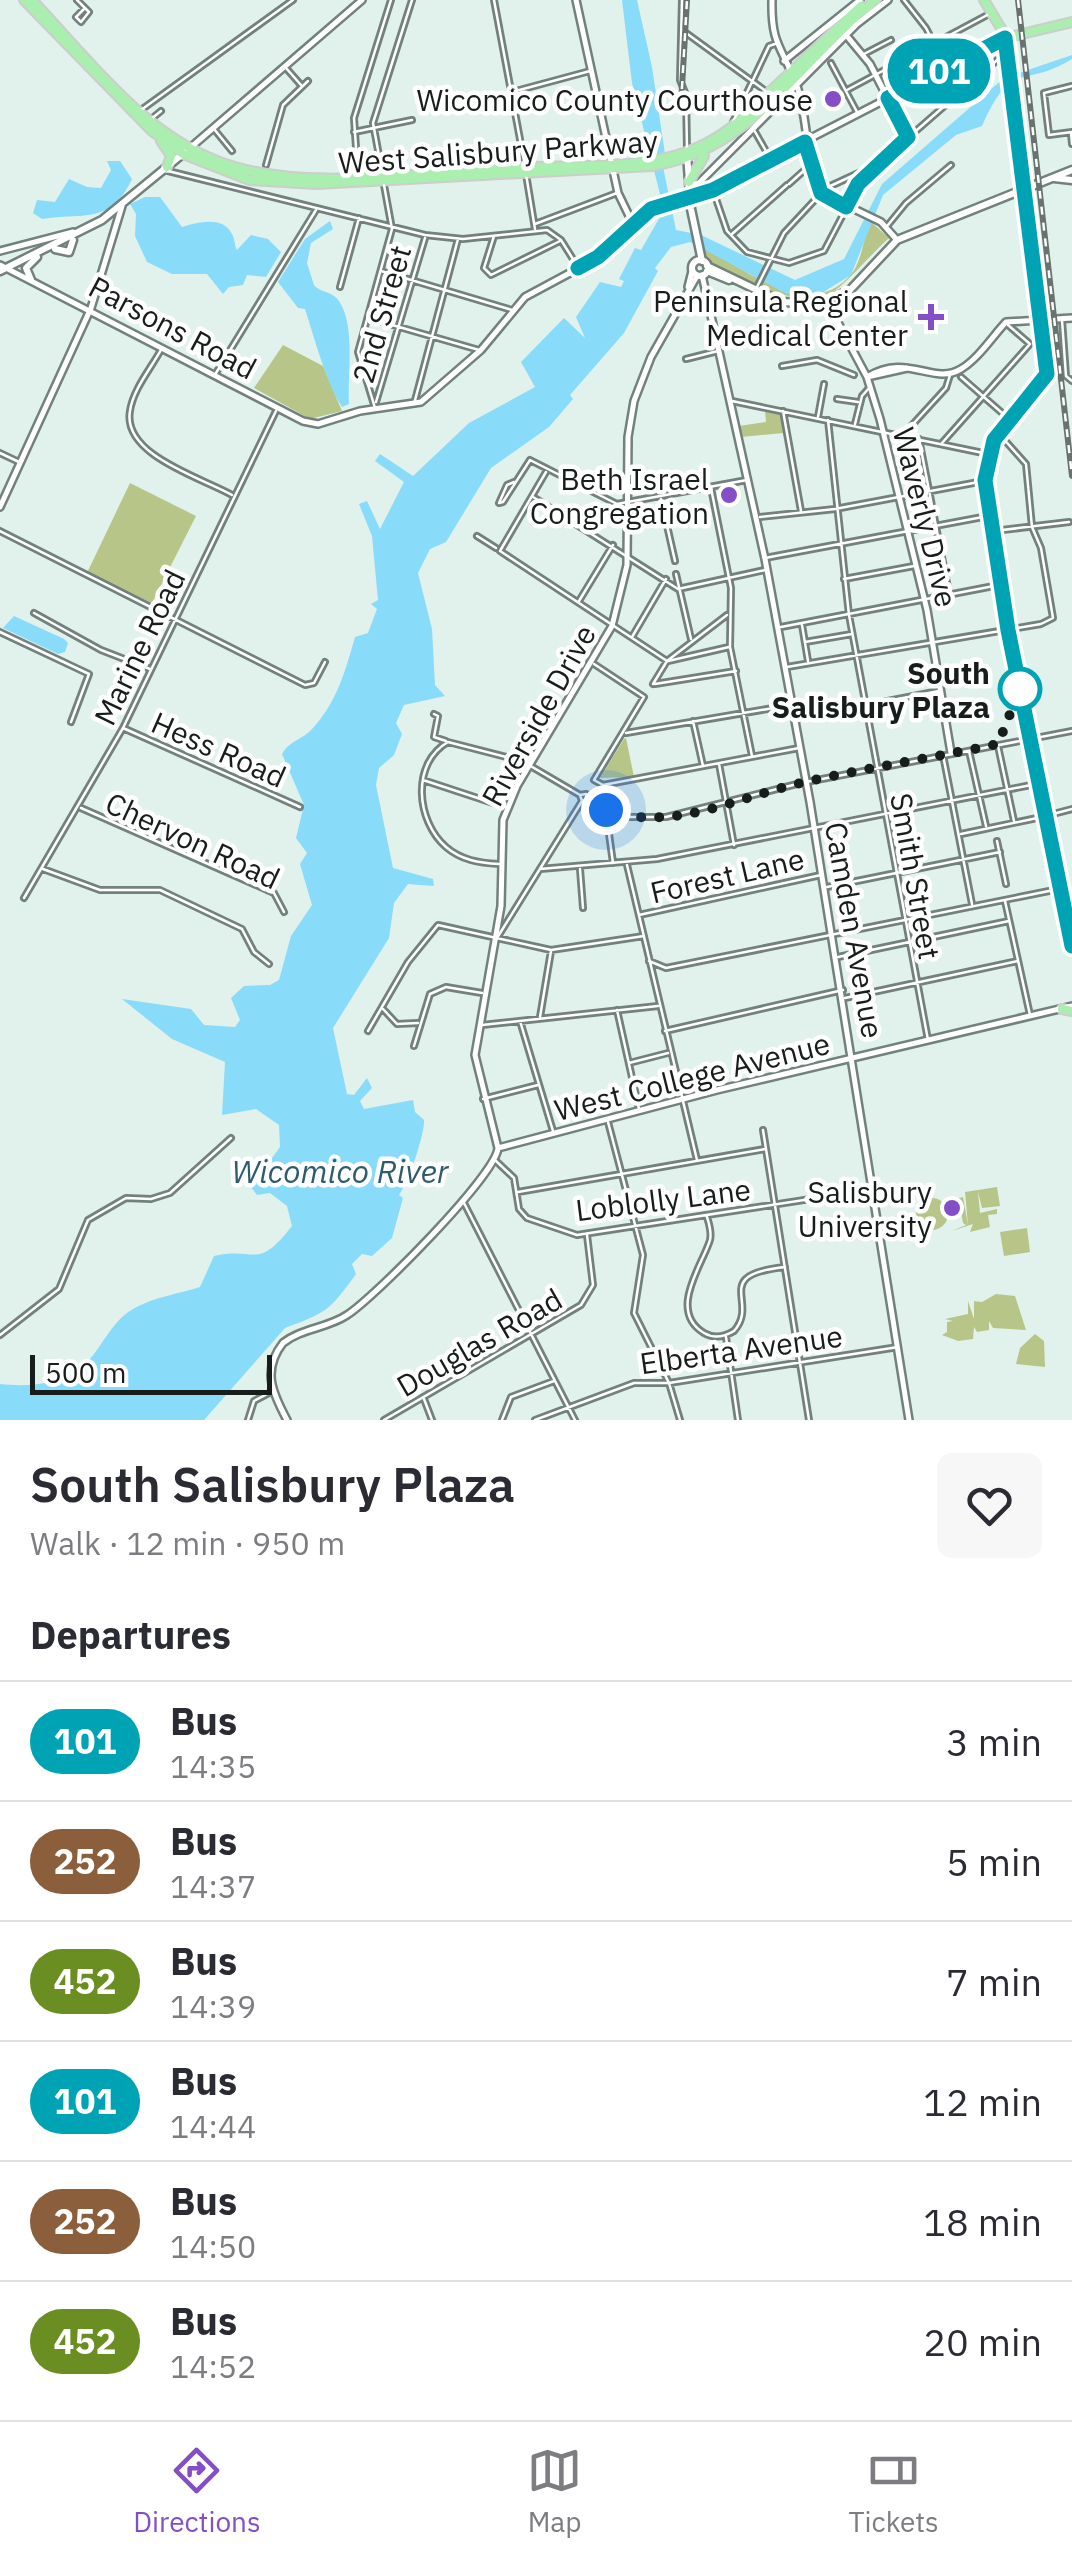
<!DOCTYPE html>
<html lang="en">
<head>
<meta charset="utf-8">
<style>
  body { margin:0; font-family:"IBM Plex Sans",sans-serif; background:#f7f7f7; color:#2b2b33; height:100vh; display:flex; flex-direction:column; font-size:38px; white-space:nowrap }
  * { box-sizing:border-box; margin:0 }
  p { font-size:32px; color:#7c7c81 }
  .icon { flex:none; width:55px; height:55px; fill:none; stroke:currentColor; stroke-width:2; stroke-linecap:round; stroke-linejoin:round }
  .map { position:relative; height:1420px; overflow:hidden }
  .sheet { display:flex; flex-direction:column; background:#fff; flex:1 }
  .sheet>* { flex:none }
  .badge { padding:0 20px; border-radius:32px; font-size:35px; line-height:65px }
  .scale { position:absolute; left:30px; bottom:25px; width:242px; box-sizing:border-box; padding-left:10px; border:5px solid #171d1b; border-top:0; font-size:28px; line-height:35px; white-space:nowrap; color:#171d1b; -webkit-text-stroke:8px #fff; paint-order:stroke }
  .you { position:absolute; width:50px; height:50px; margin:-25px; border:8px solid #fff; border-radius:50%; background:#1a73e8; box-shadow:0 0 0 15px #1a73e833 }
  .map>.badge { position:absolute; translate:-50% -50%; box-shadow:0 0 0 5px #fff }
  h2 { padding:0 30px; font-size:38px; line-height:90px }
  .round { display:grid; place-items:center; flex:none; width:105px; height:105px; border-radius:15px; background:#f7f7f7 }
  .summary { display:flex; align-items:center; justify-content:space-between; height:170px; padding:0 30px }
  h1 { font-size:48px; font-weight:600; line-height:75px }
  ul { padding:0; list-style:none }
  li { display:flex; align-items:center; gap:30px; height:120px; padding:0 30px; border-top:2px solid #e1e1e2 }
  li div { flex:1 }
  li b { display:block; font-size:38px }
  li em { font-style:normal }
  li .badge { min-width:110px; font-weight:700; text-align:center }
  .menu { display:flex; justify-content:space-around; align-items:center; height:140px; border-top:2px solid #e1e1e2; background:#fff; font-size:28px; color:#7c7c81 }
  .menu a { display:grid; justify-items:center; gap:5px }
  .menu .on { color:#844fc6 }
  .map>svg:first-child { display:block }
  .green { fill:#b7c688 }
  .water { fill:#89dbfa }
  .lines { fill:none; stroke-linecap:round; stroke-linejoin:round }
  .minor-casing { stroke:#73817c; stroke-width:8 }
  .tertiary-casing { stroke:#73817c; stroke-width:10 }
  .secondary-casing { stroke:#73817c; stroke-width:11 }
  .primary-casing { stroke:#cccdcd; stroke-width:12 }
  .minor { stroke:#fff; stroke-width:2.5 }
  .tertiary { stroke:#fff; stroke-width:5 }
  .secondary { stroke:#fff; stroke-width:6 }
  .primary { stroke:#aaeeb0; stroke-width:8 }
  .rail-casing { stroke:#68726f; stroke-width:6 }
  .rail { stroke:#fff; stroke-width:2.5; stroke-dasharray:8; stroke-linecap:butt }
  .line-casing { stroke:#fff; stroke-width:22 }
  .line { stroke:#00a3b4; stroke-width:15 }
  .walk { stroke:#171d1b; stroke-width:10; stroke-dasharray:0 18 }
  .poi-dot { fill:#844fc6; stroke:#fff; stroke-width:4 }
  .stop-dot { fill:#fff; stroke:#00a3b4; stroke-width:5 }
  .labels { text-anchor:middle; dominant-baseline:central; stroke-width:9; stroke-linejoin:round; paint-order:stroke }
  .poi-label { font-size:30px; fill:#171d1b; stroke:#fff; text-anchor:end }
  .street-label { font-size:30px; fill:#171d1b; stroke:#fff }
  .stop-label { font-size:30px; font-weight:bold; fill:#171d1b; stroke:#fff; text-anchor:end }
  .water-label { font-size:32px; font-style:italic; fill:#2e5c6d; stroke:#fff }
</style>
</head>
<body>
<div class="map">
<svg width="1072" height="1420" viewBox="0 0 1072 1420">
  <rect width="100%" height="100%" fill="#e1f1eb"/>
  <path class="green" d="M870,221L889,238C826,297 834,318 743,280C725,272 706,269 703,248C748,270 811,324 852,273C862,260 864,237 870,221Z
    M283,345L323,366L342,411L310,419L254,388Z
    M765,410L781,414L784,433L741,437L739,426L766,422Z
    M130,483L196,516L152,603L87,573Z
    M626,738L634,777L600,778L624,739Z
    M997,1187L1000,1206L982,1208L978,1192L980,1213L997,1209V1214L988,1215L990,1227L970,1232L973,1224L952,1231L966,1225L963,1223L959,1200L953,1201L954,1211L948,1212L951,1200L963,1197L968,1225L965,1192Z
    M916 1214a16 16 0 1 1 32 0a16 16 0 1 1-32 0Z
    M1027,1228L1030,1252L1004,1256L1000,1232Z
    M996,1294L1015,1296L1026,1330L993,1328L989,1321V1330L977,1332L974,1327L973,1339L958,1341L942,1335L947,1332V1322L953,1321L945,1319L968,1314V1301L974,1319V1301L982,1302Z
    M1035,1334L1044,1341L1045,1367L1016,1364L1020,1348Z"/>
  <path class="water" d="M622,0H637L652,67L665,154L661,157L676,230L701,235L795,280L844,259L882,184L1004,78L1072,55V59C1021,90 1013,57 982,126L956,135L883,195L851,275L817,296L785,293L690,242L671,247L655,268L658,271L624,333L570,395L573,399L549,427L491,468L446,542L430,549L418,573L432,629L435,685L445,696L404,705L396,723L402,734L394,755L379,768L376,785L393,868L433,879L434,886L408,884L394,903L389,938L333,1028L347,1094L354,1095L367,1078L372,1088L360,1101L364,1109L413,1100L415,1112L424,1120C425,1134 408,1183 399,1195L403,1198L392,1238L372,1256L362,1254L352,1264L356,1274C329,1312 325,1313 285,1328L204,1420H0V1384C27,1387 60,1385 82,1367C102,1350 109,1323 133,1309C153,1297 179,1294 200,1287L214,1256C257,1246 256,1272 292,1226L287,1206L270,1193L257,1195L251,1187L280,1147L279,1125L256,1109L222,1115L225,1062L172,1039L122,999L191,1009L204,1025L235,1027L240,1020L231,998L244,986L270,985L279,980L291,936L312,905L300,864L307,853L296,838L304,805L282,754C289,741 302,740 312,729C337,702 345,672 355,637L368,633L377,609L371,604L378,600L372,536L359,504L367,501L380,529L404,482L375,461L380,454L413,476L469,423L535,387L521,362L564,318L585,338L576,317L600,282L621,287L624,281L619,279L635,248L641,250L664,210L632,83Z
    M107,161H120L132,179C110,226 83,212 42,219L33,213L37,200L55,202L69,179L87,187L101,188L111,170Z
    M145,197H160L182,227C197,223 222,215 232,234C235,239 234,245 237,250L251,235L268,239L281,252L266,277L247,275L243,285L229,287L223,294L207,274H172L147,262L135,236L136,214L130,204Z
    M330,221L333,229L311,243L307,263L314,285C322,294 331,290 339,301C356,326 347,375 349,404L342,407C326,382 314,337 305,309L298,308L278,282L305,239Z
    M14,616L64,639L68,643L65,652L58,654L3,628Z"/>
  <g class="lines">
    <defs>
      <path id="minor" d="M77,0L89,12L81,22L76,17L85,8
        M494,0L525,166
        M682,0L680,80L686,95L687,150
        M904,0L926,28L960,93
        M682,30L767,92
        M864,54L891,40
        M831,63L857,112
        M286,68L301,85
        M1072,86L1044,93L1049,135L1072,132
        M847,90L991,13
        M512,92L590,71
        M888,99L907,136
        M141,110L293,0
        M150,120L161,111
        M733,122L769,46L775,44
        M214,129L232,151
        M754,130L770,158
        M354,132L412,120
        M1071,133L1072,144
        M357,162L354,118L391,0
        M266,165L283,105L308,81
        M168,171L425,235L463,239L547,230L561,240L578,267
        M382,172L373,123L412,0
        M526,174L535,229
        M789,184L808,167
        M713,190L727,231L747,252L789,263L824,251L846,209
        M692,197L805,141
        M535,224L617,193
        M888,225L906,203L951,165
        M732,234L787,185
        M494,236L484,268L491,275L560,241
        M381,271L512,310
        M340,287L359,218
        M756,289L784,233L826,188L878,164L1003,55
        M368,318L479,350
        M1062,320L1066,376L1072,381
        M162,348C152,367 133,389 130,411C122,455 202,478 232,495
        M686,359L718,351
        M782,366L817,360L854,375
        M216,373L316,210
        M961,377L1009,419
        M837,399L858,402
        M732,401L988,454
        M376,402L425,238
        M414,404L458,239
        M375,408L358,352L392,229L384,185
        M783,411L801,511
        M818,417L824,384
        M828,420L849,615L928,1040
        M855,424L862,396L870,387
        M903,435L946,388L950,375
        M919,439L949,593
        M942,443L1030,344L1008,325
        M0,453L19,462
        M546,472L500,551L667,661
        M514,482L507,485L499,503L503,502L530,460L617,504L747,480
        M711,488L731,588L730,647L752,756
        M533,497L678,589L765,570
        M661,499L675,561
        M760,517L835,509L984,481
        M0,531L305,685L314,683L325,662
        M994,531L1069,522
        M477,536L496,548
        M765,558L988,516
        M676,574L691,639
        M844,579L914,566
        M579,601L613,545
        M34,613L101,650L150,669
        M802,625L808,661
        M781,627L999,585
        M0,632L89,674L71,722
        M632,637L666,579
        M805,642L852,634
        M668,661L729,647
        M594,664L644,697L594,780L603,785L799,748
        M787,667L1041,624L1053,618L1041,548L1032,527L1026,464L1001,436
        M653,684L667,661L727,615
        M655,684L736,671
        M434,714L438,716L434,737L446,741
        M795,719L939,691
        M693,721L703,766
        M123,728L300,807
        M626,733L791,705
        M998,746L1014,821
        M969,751L986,826
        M943,755L972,904
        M719,764L734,845
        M423,780L505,807
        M587,800L630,817H666L801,783L1072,731
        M81,808L274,893L284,912
        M606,812L613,863
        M1049,815L1072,809
        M961,834L1042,817
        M997,841L1006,884
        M499,864C479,863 461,860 446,847C416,821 411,763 448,742L522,761L580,795
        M627,865L697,1160
        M43,869L100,890H160L242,929L254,952L269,964
        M540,869L657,859L1036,784
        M580,869L583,908
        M827,887L1000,852
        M24,898L123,728L276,411
        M1005,901L1030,1015
        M639,915L821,875
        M497,938L582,801L587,800L586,794L580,795L582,801
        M838,957L1009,921
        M649,961L666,968L1059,889
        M845,998L1018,961
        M383,1009L397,1024L418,1023
        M617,1010L639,1109
        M540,1017L551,951
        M520,1021L553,1131
        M482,1025L658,1006
        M368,1031L408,962L438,925L551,950L644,936
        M665,1031L843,990
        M414,1046L430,994L446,987L482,993
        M629,1063L668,1053
        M483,1099L538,1085
        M608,1122L643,1255L634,1313L669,1383L680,1420
        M763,1130L809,1420
        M496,1161L514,1178L519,1209L527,1218L577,1235L875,1189
        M518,1192L765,1149
        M464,1203L575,1420
        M707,1217C709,1224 712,1232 710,1240C703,1264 667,1311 704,1333C714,1339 724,1337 734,1331C760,1302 710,1275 785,1267
        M0,1335L59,1289L88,1220L126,1198L151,1199L170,1193L231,1138
        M726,1337L738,1420
        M424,1399L432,1420
        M248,1420L254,1401L271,1392
        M384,1420L581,1305L593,1285L587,1235
        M502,1420L511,1397L554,1381
        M535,1420L634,1383H669L898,1347"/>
      <path id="tertiary" d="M576,0L618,193L633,224
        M772,0C771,44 781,46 796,83C809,119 804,157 821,193L881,222L897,240
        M846,35L870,64L887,97
        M784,61L860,0
        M805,141L1005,38
        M190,148L362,0
        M689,186L699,183L857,24L888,0
        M0,251L73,232
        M0,265L303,421L318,424L360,411L421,402L481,350L525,297L592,261L646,212L690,198
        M702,275L765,559L810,802L909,1420
        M688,287L692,271
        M827,302L867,377L880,419L927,610L951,753
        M867,377C908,352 933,386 961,369C978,359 992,337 1006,322L1072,318
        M867,377L907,368
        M0,507L91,308L122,206
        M498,1148L717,1090L1072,1006
        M287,1420C272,1392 262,1370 283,1343C302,1328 328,1328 347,1315C375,1297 496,1175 498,1148L475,1055L501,906L503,820L517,786L612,626L627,565L628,437L634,401L651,357L697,276"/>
      <path id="secondary" d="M687,154L691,209L702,261
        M1054,178L1072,180
        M55,249L69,252L73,240
        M692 268a8 8 0 1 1 16 0a8 8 0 1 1-16 0Z
        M707,266L782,302L819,304L850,290L897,240L1072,170
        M0,271L102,220L185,152
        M707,271L729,280
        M31,280L26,268L37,257"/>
      <path id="primary" d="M24,0L152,131L183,154L249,180L316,184L652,166C756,149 798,60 876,0
        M32,0C88,59 142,133 220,162C302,193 419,172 506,168C559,165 614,169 665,158C694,152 717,140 739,121L861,6
        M984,0L1002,30L1007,51L1047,370L1045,380L994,440L985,480L1008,630L1072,946
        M1005,38L1072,22
        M161,141L171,156L167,167
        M689,182L704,156
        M1062,1009L1072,1011"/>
    </defs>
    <use href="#minor" class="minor-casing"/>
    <use href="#tertiary" class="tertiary-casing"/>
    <use href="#secondary" class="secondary-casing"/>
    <use href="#primary" class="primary-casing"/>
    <use href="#minor" class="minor"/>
    <use href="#tertiary" class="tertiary"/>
    <use href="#secondary" class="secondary"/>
    <use href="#primary" class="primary"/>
    <defs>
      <path id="rail" d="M1018,0L1072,476
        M681,105L687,0"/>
    </defs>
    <use href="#rail" class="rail-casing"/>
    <use href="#rail" class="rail"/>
  </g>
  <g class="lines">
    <defs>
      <path id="line" d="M578,268L598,257L651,209L713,190L805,142L821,193L846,207L858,184L908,137L888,98L1005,38L1047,374L994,440L985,480L1008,630L1072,946"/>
    </defs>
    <use href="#line" class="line-casing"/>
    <use href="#line" class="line"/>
    <path class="walk" d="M606,810C672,833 738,797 801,783C866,768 932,758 998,744L1020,689"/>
  </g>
  <g class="poi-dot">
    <circle cx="833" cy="99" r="10"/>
    <path d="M926 302h10v10h10v10h-10v10h-10v-10h-10v-10h10z"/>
    <circle cx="729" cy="495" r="10"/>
    <circle cx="952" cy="1208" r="10"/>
  </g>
  <circle class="stop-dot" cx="1020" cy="689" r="20"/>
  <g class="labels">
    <g class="poi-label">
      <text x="813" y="99">Wicomico County Courthouse</text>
      <text x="908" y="300">Peninsula Regional<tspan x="908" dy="34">Medical Center</tspan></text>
      <text x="709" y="478">Beth Israel<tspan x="709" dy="34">Congregation</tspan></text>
      <text x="932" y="1191">Salisbury<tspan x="932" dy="34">University</tspan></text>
    </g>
    <g class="street-label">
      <text transform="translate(498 151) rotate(-4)">West Salisbury Parkway</text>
      <text transform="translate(381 314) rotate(-74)">2nd Street</text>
      <text transform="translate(173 327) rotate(28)">Parsons Road</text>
      <text transform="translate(926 517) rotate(76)">Waverly Drive</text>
      <text transform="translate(139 647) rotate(-64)">Marine Road</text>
      <text transform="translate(538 715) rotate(-61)">Riverside Drive</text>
      <text transform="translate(219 749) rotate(24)">Hess Road</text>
      <text transform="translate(193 840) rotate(25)">Chervon Road</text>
      <text transform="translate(727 875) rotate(-13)">Forest Lane</text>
      <text transform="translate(916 876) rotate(80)">Smith Street</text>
      <text transform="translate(855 930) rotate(80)">Camden Avenue</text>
      <text transform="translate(692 1076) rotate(-14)">West College Avenue</text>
      <text transform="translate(663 1199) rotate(-7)">Loblolly Lane</text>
      <text transform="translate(479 1342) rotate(-30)">Douglas Road</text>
      <text transform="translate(741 1349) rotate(-8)">Elberta Avenue</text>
    </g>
    <g class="stop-label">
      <text x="990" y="672">South<tspan x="990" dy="34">Salisbury Plaza</tspan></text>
    </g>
    <g class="water-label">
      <text x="340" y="1171">Wicomico River</text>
    </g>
  </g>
</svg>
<div class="scale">500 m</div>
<div class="you" style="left:606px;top:810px"></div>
<b class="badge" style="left:939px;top:71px;background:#00a3b4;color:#fff">101</b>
</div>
<section class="sheet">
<div class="summary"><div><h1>South Salisbury Plaza</h1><p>Walk · 12 min · 950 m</p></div><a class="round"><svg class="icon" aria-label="heart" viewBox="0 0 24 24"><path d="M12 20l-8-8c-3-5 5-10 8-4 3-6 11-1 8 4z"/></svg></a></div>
<h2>Departures</h2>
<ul>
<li><span class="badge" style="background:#00a3b4;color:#fff">101</span><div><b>Bus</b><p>14:35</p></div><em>3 min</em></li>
<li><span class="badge" style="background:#8b5e3c;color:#fff">252</span><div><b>Bus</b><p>14:37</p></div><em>5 min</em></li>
<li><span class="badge" style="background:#6b8e23;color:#fff">452</span><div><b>Bus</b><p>14:39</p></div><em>7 min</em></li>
<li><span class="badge" style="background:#00a3b4;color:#fff">101</span><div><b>Bus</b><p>14:44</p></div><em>12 min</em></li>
<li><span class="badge" style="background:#8b5e3c;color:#fff">252</span><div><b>Bus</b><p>14:50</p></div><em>18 min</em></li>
<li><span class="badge" style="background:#6b8e23;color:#fff">452</span><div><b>Bus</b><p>14:52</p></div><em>20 min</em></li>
</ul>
</section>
<nav class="menu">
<a class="on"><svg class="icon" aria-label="directions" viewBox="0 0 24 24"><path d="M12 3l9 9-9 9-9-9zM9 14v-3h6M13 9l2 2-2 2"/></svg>Directions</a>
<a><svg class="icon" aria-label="map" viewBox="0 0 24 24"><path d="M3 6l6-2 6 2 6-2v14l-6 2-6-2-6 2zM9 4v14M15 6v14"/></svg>Map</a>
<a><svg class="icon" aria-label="tickets" viewBox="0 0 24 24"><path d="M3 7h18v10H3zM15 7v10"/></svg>Tickets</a>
</nav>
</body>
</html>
